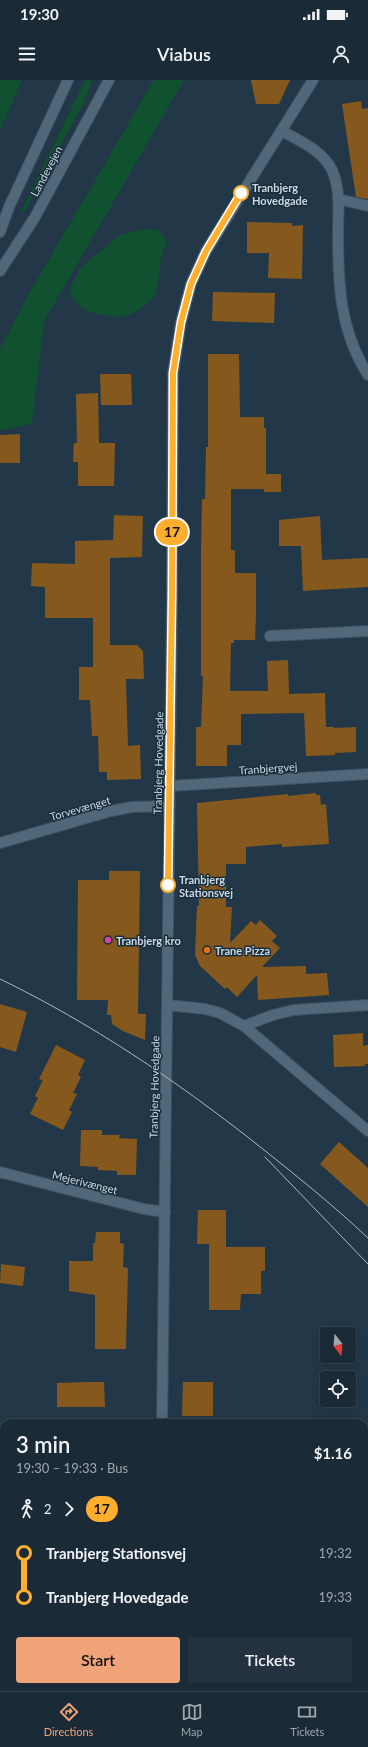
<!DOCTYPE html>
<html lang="en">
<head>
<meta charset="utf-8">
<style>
  body { margin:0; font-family:Lato,sans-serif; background:#23323e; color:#f1f3f6; height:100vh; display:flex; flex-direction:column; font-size:15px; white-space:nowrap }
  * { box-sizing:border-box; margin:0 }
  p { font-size:13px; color:#9fa7ad }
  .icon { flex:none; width:22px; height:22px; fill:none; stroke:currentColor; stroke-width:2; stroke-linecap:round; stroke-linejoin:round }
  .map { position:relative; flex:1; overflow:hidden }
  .panel { position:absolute; left:0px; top:1339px; width:368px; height:272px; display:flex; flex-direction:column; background:#1a2a36; border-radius:12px 12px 0 0; box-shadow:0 2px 10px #0003,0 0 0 1px #384651 }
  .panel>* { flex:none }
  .badge { padding:0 8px; border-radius:13px; font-size:14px; line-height:26px }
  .needle { width:26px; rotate:163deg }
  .buttons { position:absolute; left:320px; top:1247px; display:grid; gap:8px }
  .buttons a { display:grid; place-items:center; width:36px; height:36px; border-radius:4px; background:#1a2a36; box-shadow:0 2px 10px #0003,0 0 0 1px #384651; font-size:20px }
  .map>.badge { position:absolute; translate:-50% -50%; box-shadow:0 0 0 2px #fff }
  .legs { display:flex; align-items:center; gap:6px; height:44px; padding:0 16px; font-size:13px }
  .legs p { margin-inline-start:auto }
  .headline { display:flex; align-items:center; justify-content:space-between; height:68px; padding:0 16px }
  h1 { font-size:22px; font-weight:600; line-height:30px }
  .button { display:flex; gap:8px; margin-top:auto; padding:8px 16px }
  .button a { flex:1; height:46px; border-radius:4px; background:#f0a279; color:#111; font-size:16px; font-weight:600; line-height:46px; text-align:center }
  .button a+a { background:#23323e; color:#f1f3f6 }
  ul { padding:0 16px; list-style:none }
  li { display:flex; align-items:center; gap:14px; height:44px; font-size:15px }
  li i { display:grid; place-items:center; width:6px; height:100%; margin:0 5px; background:currentColor }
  li i::after { content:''; width:10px; height:10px; margin:-5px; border:3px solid; border-radius:50%; background:#1a2a36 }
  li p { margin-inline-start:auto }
  li:first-child i { background:linear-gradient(#0000 50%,currentColor 0) }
  li:last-child i { background:linear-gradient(currentColor 50%,#0000 0) }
  .status { display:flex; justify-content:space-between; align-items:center; height:28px; padding:0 20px; background:#1a2a36; direction:ltr }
  .status svg { height:11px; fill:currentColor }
  header { display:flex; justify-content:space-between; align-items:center; height:52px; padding:0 16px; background:#1a2a36; font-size:18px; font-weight:600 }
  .menu { display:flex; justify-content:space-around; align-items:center; height:56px; border-top:1px solid #384651; background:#1a2a36; font-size:11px; color:#9fa7ad }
  .menu a { display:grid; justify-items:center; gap:2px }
  .menu .active { color:#f0a279 }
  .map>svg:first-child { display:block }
  .green { fill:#10522f }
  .building { fill:#85591d }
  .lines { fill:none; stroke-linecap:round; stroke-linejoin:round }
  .street-casing { stroke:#405361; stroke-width:12 }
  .secondary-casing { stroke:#405361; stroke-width:12 }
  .street { stroke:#51687a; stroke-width:10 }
  .secondary { stroke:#51687a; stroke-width:10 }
  .tram { stroke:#aab9c4; stroke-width:1 }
  .line-1-casing { stroke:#fff; stroke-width:9 }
  .line-1 { stroke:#ffae2d; stroke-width:6 }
  .stop-1-dot { fill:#fff; stroke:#ffae2d; stroke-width:2 }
  .hotel-dot { fill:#d1479c; stroke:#182e3d; stroke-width:1.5 }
  .food-dot { fill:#e8710a; stroke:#182e3d; stroke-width:1.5 }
  .labels { text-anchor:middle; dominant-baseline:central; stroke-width:3; stroke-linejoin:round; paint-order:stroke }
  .street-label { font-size:11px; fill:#ccd9e3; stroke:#182e3d }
  .stop-label { font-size:11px; font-weight:bold; fill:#ccd9e3; stroke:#182e3d; text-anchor:start }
  .poi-label { font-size:11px; font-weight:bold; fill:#ccd9e3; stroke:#182e3d; text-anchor:start }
</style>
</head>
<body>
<div class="status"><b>19:30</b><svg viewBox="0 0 49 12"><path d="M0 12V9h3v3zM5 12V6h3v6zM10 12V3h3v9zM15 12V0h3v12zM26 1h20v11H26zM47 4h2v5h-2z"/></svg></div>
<header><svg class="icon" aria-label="menu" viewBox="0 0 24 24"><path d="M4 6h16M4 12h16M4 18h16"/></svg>Viabus<svg class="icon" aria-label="person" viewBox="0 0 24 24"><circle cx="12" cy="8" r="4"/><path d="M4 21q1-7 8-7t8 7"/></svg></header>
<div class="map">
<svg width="368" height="1611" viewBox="0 0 368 1611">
  <rect width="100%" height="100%" fill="#223848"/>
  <path class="green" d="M0,0H22L0,49Z
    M85,0H92L84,22L24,132H21Z
    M154,0H184L44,241L32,343L0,351V269L30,212Z
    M151,149L160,151L167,163C156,179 162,197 155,214C151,221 144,226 137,231C127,237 117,238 105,235C84,231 80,231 69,211L80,189L118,156L133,151Z"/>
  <path class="building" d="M251,0H290L279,24H256Z
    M361,21L362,29L368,28V119L356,117L342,24Z
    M247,142L292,143V146L303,145L302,199L268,198L269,173H247Z
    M213,212L275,213L274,243L212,241Z
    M208,274H239L240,337H264V348H266V394H281V412H264V409H231V470H235V493H256V534L255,560H234V563H231L230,611H268L267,581L288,580L289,614L325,613L326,647H334V648L356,647V672L335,673V675L306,676L304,633L241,634V665H227V686H196V647H201L203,596H201V471L202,419H205L206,367H208Z
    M100,294H131L132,325H101Z
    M98,313L99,363H115L114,406H78V382H73L74,363H77L76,314Z
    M20,354V383H0V355Z
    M114,435L143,436L142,477L110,478V565H137L143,571L144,599H126L128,666L140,665L141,699L107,700V692H99L98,656H92L90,620H79V587H93V538H45V507L31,506L32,483L75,484V461L113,460Z
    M320,436L322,480L368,478V507L303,511L301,466H279V440Z
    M316,713V715H320L321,725L326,724L329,764L282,767V764L246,767V784H226V827H232L230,863L251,841L256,845L260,840L277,856L272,861L280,868L262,887L306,886V894L327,893L329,915L258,920L257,895L237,917L227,907L225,909L200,886L195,875L197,826H199L197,723L288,714V716Z
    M109,791H140L138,934H146L145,960L123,951L112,944L111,935H107L108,920H77L78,800H109Z
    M0,924L27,932L16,972L0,967Z
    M363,953V966L368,965V984H365V986L334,987L333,955Z
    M56,965L85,980L78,995L81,997L73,1013L77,1014L69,1030L72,1032L63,1050L30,1034L38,1018L35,1016L43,1000L39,999Z
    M81,1050H102V1055H120L119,1058L137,1059L136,1095H117V1091L98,1090V1087L80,1086Z
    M339,1062L368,1088V1127L320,1084Z
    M198,1130H226V1167H265V1191H261V1214H241L240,1230H209V1164H197Z
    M96,1152H120V1163L124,1164L123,1187L128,1188L126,1269H95V1215L69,1211V1181H93V1163H95Z
    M1,1184L25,1187L23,1206L0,1203Z
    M88,1302H104L105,1327H57V1303Z
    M183,1302H213V1336H182Z"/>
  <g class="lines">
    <defs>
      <path id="street" d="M282,51C300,61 323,71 332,90C341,110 338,133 338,154C338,205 340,251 368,295
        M338,119L368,126
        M270,556L368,551
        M170,706L368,694
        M0,763L111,731L132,727L169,726
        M168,925L205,929L220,933L244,946L368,1051
        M244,946L273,935L293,930L368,925
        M0,1092L144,1129L165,1132
        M364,1559L368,1560
        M270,1611V1607"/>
      <path id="secondary" d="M0,152L9,127L68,0
        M0,191L35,137L109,0
        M162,1343L172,515L173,293L181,242L191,204L206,171L313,0
        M158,1611V1607"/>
    </defs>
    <use href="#street" class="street-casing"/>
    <use href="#secondary" class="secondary-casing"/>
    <use href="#street" class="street"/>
    <use href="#secondary" class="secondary"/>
    <path class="tram" d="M0,899C91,943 175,1000 254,1062C293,1093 332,1124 368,1158
      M265,1077L368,1184"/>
  </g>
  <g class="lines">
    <defs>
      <path id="line-1" d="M168,805L172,515L173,293L181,242L191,204L206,171L241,113"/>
    </defs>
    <use href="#line-1" class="line-1-casing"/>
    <use href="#line-1" class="line-1"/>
  </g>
  <g class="stop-1-dot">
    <circle cx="241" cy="113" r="7"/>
    <circle cx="168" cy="805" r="7"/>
  </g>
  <circle class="hotel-dot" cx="108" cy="860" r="4"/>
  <circle class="food-dot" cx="207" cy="870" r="4"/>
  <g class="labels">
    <g class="street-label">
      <text transform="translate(46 91) rotate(-62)">Landevejen</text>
      <text transform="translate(158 683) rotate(-89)">Tranbjerg Hovedgade</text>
      <text transform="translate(268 688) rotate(-4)">Tranbjergvej</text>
      <text transform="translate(80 728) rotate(-16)">Torvevænget</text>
      <text transform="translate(154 1007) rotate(-89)">Tranbjerg Hovedgade</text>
      <text transform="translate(85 1102) rotate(14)">Mejerivænget</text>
    </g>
    <g class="stop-label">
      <text x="252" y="107">Tranbjerg<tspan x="252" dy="13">Hovedgade</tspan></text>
      <text x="179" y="799">Tranbjerg<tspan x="179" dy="13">Stationsvej</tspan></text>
    </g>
    <g class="poi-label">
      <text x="116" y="860">Tranbjerg kro</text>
      <text x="215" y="870">Trane Pizza</text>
    </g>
  </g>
</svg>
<div class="buttons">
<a><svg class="needle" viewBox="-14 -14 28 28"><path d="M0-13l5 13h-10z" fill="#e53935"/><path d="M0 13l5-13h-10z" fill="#9fa7ad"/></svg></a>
<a><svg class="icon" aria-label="locate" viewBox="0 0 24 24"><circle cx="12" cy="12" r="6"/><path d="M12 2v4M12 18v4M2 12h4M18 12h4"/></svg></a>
</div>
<b class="badge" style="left:172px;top:452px;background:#ffae2d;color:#111">17</b>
<section class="panel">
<div class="headline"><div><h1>3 min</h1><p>19:30 – 19:33 · Bus</p></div><b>$1.16</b></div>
<div class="legs"><svg class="icon" aria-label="walk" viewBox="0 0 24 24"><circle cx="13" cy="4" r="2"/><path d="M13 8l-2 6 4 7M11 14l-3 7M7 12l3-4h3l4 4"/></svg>2<svg class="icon" aria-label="forward" viewBox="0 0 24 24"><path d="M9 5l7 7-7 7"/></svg><b class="badge" style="background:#ffae2d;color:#111">17</b></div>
<ul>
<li><i style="color:#ffae2d"></i><b>Tranbjerg Stationsvej</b><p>19:32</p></li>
<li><i style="color:#ffae2d"></i><b>Tranbjerg Hovedgade</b><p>19:33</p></li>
</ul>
<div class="button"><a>Start</a><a>Tickets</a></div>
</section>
</div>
<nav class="menu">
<a class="active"><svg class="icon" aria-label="directions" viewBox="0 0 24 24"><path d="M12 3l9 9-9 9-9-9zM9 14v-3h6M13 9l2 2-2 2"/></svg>Directions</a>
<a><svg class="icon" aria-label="map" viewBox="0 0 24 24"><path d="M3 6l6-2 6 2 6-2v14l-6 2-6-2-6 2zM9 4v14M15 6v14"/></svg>Map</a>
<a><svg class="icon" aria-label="tickets" viewBox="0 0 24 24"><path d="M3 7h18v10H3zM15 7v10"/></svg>Tickets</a>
</nav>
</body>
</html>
